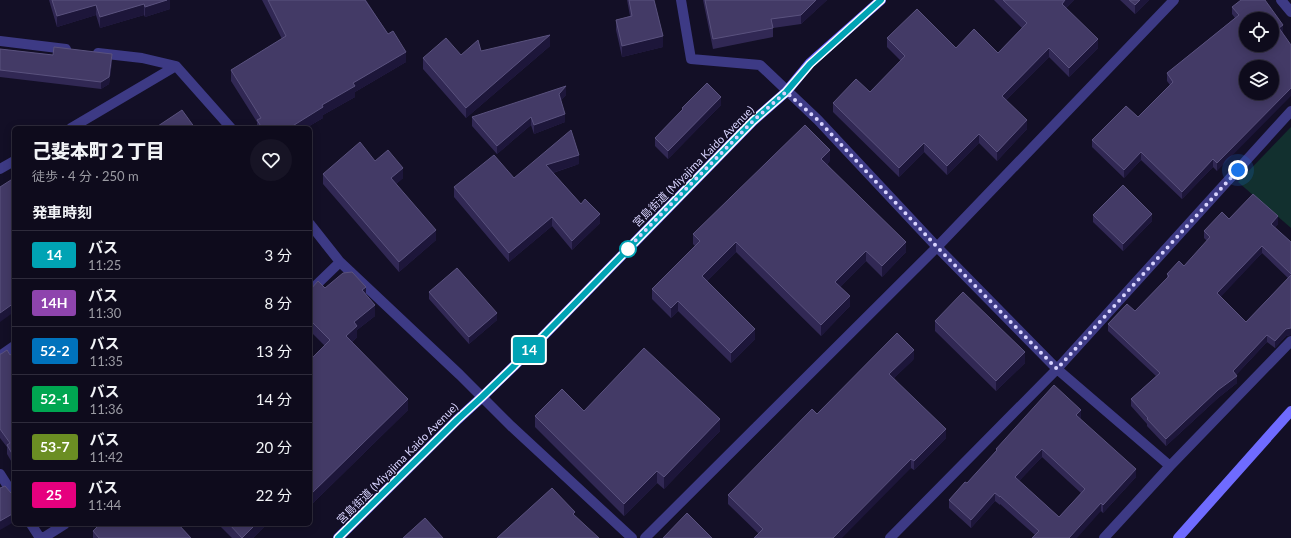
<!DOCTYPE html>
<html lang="ja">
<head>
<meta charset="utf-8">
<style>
  body { margin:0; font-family:Lato,"Noto Sans JP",sans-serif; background:#171425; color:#f1f3f6; height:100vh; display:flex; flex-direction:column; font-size:15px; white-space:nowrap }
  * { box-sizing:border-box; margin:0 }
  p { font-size:13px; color:#9b9ba3 }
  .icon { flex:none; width:22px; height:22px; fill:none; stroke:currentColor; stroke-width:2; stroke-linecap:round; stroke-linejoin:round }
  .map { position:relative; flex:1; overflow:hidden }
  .drawer { position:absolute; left:12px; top:126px; width:300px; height:400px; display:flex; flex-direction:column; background:#0e0b1c; border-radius:6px; box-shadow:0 2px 10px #0003,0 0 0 1px #2e2b3b }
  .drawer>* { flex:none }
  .badge { padding:0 8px; border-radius:3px; font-size:14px; line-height:26px }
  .tools { position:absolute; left:1239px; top:12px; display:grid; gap:8px }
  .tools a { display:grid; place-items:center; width:40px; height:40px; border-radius:50%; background:#0e0b1c; box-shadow:0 2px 10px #0003,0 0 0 1px #2e2b3b; font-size:20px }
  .you { position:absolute; width:20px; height:20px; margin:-10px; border:3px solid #fff; border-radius:50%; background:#1a73e8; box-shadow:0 0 0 6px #1a73e833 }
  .map>.badge { position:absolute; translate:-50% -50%; box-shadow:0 0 0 2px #fff }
  h2 { padding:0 20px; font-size:15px; line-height:36px }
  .round { display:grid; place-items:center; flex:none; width:42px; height:42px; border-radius:21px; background:#171425 }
  .headline { display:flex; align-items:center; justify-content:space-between; height:68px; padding:0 20px }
  h1 { font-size:19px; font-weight:800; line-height:30px }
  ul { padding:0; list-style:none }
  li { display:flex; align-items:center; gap:12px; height:48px; padding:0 20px; border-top:1px solid #2e2b3b }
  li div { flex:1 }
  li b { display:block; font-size:15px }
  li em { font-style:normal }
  li .badge { min-width:44px; font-weight:700; text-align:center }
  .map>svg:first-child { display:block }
  .green { fill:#12302f }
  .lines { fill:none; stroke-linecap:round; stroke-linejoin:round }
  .street { stroke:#3d3a85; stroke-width:10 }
  .secondary { stroke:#6f6bff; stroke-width:10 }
  .wall { fill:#312854; fill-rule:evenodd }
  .shaded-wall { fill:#1d163a }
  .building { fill:#433a66; stroke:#5a527e; fill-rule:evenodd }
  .line-casing { stroke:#fff; stroke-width:9 }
  .line { stroke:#00a3b4; stroke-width:6 }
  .walk { stroke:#d9d4ff; stroke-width:4; stroke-dasharray:0 7.2 }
  .stop-dot { fill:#fff; stroke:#00a3b4; stroke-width:2 }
  .labels { text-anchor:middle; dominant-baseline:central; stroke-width:3; stroke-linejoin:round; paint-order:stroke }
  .street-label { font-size:11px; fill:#d9d4ff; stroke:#130f26 }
</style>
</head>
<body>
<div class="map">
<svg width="1291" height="538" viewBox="0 0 1291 538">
  <rect width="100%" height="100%" fill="#130f26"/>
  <path class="green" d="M1291,127V228L1238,182Z"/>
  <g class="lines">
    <path class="street" d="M681,0L691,59L760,65L818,120L937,247L1057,369L1170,466
      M1281,0L1291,12
      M0,41L66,49
      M98,53L142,58L176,66L231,128
      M71,128L176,66
      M0,169L14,161
      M310,224L340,262L460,375L511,426L632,538
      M310,291L340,262
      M0,356L14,346
      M0,474L14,496
      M31,524L40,538
      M43,538L65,524
      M645,538L937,247L1174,0
      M890,538L1057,369L1291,111
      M1104,538L1170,466L1291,341"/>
    <path class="secondary" d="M338,538L457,420L482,397L514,366L753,121L786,92L810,63L881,0
      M1178,538L1291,411"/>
  </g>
  <path class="wall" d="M49,0H170V9L145,17L144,15L100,28L96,15L57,27Z
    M262,0H367H366L406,62L355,92V97L323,115V118L306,128H257V122L231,81V70L282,39Z
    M627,0H654L663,47L622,57L616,30V20L630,16Z
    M703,0H827L801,24L773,28V37L713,49Z
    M994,0H1074L1066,8L1098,48L1069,77L1049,57L1006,100L1027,129L997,161L979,143L947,175L924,152L899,177L833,112V103L870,92L901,61L887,47V38L956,48L998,53L1022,28Z
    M1120,0H1149L1135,14Z
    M1232,7L1283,33L1217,171L1213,167L1182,199L1141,160L1124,178L1092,147V140L1138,117L1170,85L1167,81V73L1235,18L1232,14Z
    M550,46L466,118L423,69V58L461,55L481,51Z
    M0,49L112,62L109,84L101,89L0,77Z
    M566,95L561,100L565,122L534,134L531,125L497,154L472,126V117Z
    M721,105L668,159L655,146V138L682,110V108Z
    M375,161L403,178L396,184L436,240L399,272L323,184V174Z
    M830,161L827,164L906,252L882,277L866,261L840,287L850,306L821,336L736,252L707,281L755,339L731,363L678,311L671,318L652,299V289L695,246L693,244V234Z
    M579,164L553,173L581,204L600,223L572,250L552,226L509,262L454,197V187L514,178Z
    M1093,215L1152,221L1123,251L1093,222Z
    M1278,224L1275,227L1291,242V335L1286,336L1275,348L1267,342L1236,375L1237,383L1218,398L1166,446L1147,426V424L1131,406V399L1156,376L1108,331V324L1135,311L1167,278V274L1184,266L1207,241L1204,238V231ZM1262,253L1288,278L1246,322L1220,297Z
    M325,288L366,294L375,316L357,330V337L352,342L408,410L310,506V360L325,346L310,331V290Z
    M429,292L497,320L469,344L429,299Z
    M935,321L1025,363L996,391L935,331Z
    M14,352V466L7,454V447L0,438V354L10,355Z
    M914,359L894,378L946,438L914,470L911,468L759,534L728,504V495Z
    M584,411L720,431L664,489L657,483L624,516L535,427V416Z
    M1081,418L1080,419L1136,477L1103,513L1101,511L1035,535L1000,504V505L995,501L971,528L949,508V500L967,483L996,452V449ZM1042,457L1081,493L1059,517L1019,481Z
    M97,524H178L191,538H93V531L99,526Z
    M218,524H267L253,538H232Z"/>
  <path class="shaded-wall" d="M167,0H170V9L145,17V7Z
    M816,0H827L801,24V15Z
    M1065,0H1074L1062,12V4Z
    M1140,0H1149L1135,14V5Z
    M144,4V15L100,28V17Z
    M96,5V15L57,27V16Z
    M1283,25V33L1279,36V28Z
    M550,35V46L466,118V108Z
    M663,36V47L622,57V46Z
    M1098,39V48L1069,77V68Z
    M1049,48V57L1002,104V96Z
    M406,52V62L355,92V97L323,115V118L306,128H291V127L353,83Z
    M112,54V62L109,84L101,89V82Z
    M566,86V95L559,102V94Z
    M1291,88V96L1217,171V163Z
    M721,97V105L668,159V151Z
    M565,114V122L534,134V125Z
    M531,117V125L497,154V146Z
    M1027,120V129L997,161V152Z
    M979,134V143L947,175V166Z
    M924,143V152L899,177V168Z
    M830,150V161L821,169V159Z
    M1141,152V160L1124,178V170Z
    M579,155V164L546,175V165Z
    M1213,159V167L1182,199V192Z
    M403,168V178L391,188V178Z
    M600,214V223L572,250V241Z
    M1152,214V221L1123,251V244Z
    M1278,216V224L1271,231V224Z
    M552,217V226L509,262V253Z
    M436,230V240L399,272V262Z
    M736,242V252L702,286V276Z
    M906,242V252L882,277V266Z
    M1262,246V253L1217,301V293Z
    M866,251V261L835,292V282Z
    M366,287V298L362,290Z
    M850,296V306L821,336V325Z
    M678,301V311L671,318V308Z
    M14,303V312L0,322V313Z
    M375,305V316L357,330V337L346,347V336L354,322Z
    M497,313V320L469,344V337Z
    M1291,328V335L1286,336L1275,348V341L1286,329Z
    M755,329V339L731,363V353Z
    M1267,335V342L1233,378V371Z
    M914,350V359L889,383V374Z
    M1025,352V363L996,391V381Z
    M1237,376V383L1218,398L1166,446V439L1218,390Z
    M408,399V410L310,506V495Z
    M1081,410V418L1076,423V415Z
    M720,419V431L664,489V477Z
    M946,429V438L914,470V461Z
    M1042,449V457L1015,485V477Z
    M911,459V468L842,538H833Z
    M1136,469V477L1103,513V505Z
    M657,471V483L624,516V504Z
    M995,493V501L971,528V520Z
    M1101,503V511L1077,538H1069Z
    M14,513V522L0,530V521Z
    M256,524H267L253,538H242Z
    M288,524H292L288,527Z"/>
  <path class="building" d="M52,0H167L145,7L144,4L100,17L96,5L57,16Z
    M268,0H365L388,34L393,31L406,52L353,83L355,86L322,105L323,107L291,127L292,128H262L257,120L261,118L231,70L286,36Z
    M629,0H654L663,36L622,46L616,20L632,16Z
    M705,0H816L801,15L771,19L773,28L713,39Z
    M1003,0H1065L1062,4L1098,39L1069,68L1049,48L1002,96L1027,120L997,152L979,134L947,166L924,143L899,168L833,103L856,79L870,92L905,56L887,38L917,9L956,48L974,29L998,53L1027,23Z
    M1129,0H1140L1135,5Z
    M1241,0H1265L1283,25L1279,28L1291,45V88L1217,163L1213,159L1182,192L1141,152L1124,170L1092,140L1126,106L1138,117L1173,82L1167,73L1239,15L1232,7ZM1246,19H1272V45H1246ZM1246,67H1272V93H1246Z
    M550,35L466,108L423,58L446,38L461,55L478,40L481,51Z
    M54,47L112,54L109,77L101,82L0,70V49L53,55Z
    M707,83L721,97L668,151L655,138L683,109L682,108Z
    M566,86L559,94L565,114L534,125L531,117L497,146L472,117Z
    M182,110L195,128H155Z
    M805,125L830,150L821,159L906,242L882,266L866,251L835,282L850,296L821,325L736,242L702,276L755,329L731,353L678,301L671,308L652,289L700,241L693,234Z
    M571,130L579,155L546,165L581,204L585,199L600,214L572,241L552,217L509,253L454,187L494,155L514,178Z
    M360,142L375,161L388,150L403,168L391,178L436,230L399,262L323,174Z
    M14,178V303L0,313V187Z
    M1123,185L1152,214L1123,244L1093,215Z
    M1253,194L1278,216L1271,224L1291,242V274L1262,246L1217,293L1246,322L1291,275V328L1286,329L1275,341L1267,335L1233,371L1237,376L1218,390L1166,439L1147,419L1148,418L1131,399L1160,373L1108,324L1127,304L1135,311L1169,276L1167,274L1179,261L1184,266L1210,237L1204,231L1222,212L1229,219Z
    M457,268L497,313L469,337L429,292Z
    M352,272L366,287L362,290L375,305L354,322L357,326L346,336L408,399L310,495V360L330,340L310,320V290L318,281L325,288L343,273Z
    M963,292L1025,352L996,381L935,321Z
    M897,333L914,350L889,374L946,429L914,461L911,459L833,538H754L763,529L728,495L812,409L817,414Z
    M644,348L720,419L664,477L657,471L624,504L535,416L562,389L584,411Z
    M7,350L10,355L14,352V457L7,445L10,443L0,429V354H1Z
    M1054,385L1081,410L1076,415L1136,469L1103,505L1101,503L1069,538H1032L1039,531L1000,496V497L995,493L971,520L949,500L965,482L967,483L997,450L996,449ZM1042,449L1085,489L1059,517L1015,477Z
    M5,486L11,493H14V513L0,521V488Z
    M552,488L575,512L573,514L599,538H497Z
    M687,513L712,538H663Z
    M425,518L443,538H403Z
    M100,524H178L191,538H99L93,531Z
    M229,524H256L242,538Z"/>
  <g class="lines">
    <defs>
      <path id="line" d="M338,538L457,420L482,397L514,366L753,121L786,92L810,64L881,0"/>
    </defs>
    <use href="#line" class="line-casing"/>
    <use href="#line" class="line"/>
    <path class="walk" d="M628,249L624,252L753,121L786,92L818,120L937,247L1057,369L1238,170"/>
  </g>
  <circle class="stop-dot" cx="628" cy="249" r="8"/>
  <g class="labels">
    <g class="street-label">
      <text transform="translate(693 166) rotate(-45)">宮島街道 (Miyajima Kaido Avenue)</text>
      <text transform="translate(397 463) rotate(-45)">宮島街道 (Miyajima Kaido Avenue)</text>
    </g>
  </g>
</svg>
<div class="tools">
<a><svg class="icon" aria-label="locate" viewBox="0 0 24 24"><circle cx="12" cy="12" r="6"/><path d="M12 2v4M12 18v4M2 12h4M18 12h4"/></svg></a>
<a><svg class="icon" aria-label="layers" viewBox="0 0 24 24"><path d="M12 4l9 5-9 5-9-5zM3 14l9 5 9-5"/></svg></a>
</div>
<div class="you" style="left:1238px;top:170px"></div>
<b class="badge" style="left:529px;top:350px;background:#00a3b4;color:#fff">14</b>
<section class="drawer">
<div class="headline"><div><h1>己斐本町２丁目</h1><p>徒歩 · 4 分 · 250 m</p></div><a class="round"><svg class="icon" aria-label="heart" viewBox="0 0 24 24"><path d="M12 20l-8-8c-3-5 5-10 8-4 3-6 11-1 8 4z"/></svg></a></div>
<h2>発車時刻</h2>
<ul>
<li><span class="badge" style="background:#00a3b4;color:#fff">14</span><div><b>バス</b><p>11:25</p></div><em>3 分</em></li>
<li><span class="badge" style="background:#8e44ad;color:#fff">14H</span><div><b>バス</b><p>11:30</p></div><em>8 分</em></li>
<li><span class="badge" style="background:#0072bc;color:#fff">52-2</span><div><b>バス</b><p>11:35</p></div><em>13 分</em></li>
<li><span class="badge" style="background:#00a651;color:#fff">52-1</span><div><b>バス</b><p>11:36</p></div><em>14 分</em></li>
<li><span class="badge" style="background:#6b8e23;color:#fff">53-7</span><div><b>バス</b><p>11:42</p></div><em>20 分</em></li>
<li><span class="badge" style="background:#e6007e;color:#fff">25</span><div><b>バス</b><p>11:44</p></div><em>22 分</em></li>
</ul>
</section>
</div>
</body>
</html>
